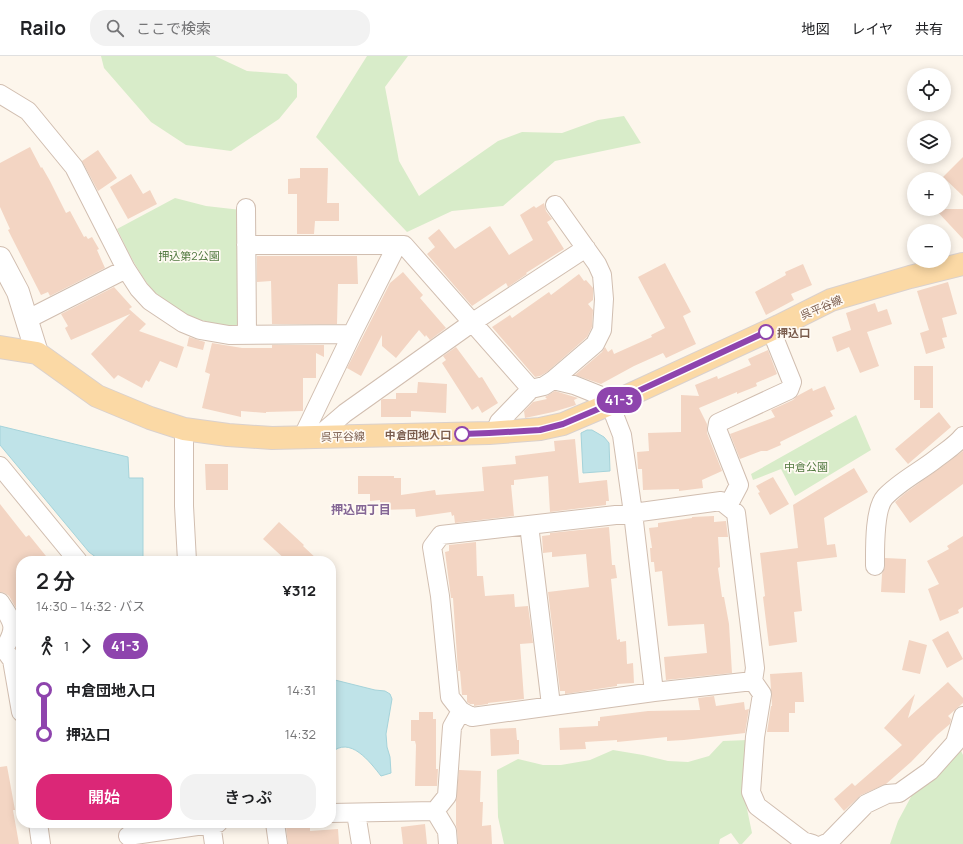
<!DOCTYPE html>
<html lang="ja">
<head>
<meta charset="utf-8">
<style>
  body { margin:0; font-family:Manrope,"Noto Sans JP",sans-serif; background:#f2f2f2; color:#202124; height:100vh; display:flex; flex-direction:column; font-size:15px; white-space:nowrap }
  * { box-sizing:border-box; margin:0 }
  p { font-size:13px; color:#757577 }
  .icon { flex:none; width:22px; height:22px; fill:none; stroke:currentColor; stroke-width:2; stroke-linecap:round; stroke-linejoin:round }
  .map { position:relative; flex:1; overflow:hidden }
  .details { position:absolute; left:16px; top:500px; width:320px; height:272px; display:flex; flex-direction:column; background:#fff; border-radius:16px; box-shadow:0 2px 10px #0003 }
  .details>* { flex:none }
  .badge { padding:0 8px; border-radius:13px; font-size:14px; line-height:26px }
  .controls { position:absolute; left:907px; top:12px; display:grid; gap:8px }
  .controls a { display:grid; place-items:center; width:44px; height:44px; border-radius:50%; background:#fff; box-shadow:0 2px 10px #0003; font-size:20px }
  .map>.badge { position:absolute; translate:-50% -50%; box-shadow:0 0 0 2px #fff }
  .legs { display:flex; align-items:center; gap:6px; height:44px; padding:0 20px; font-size:13px }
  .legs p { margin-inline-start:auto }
  .overview { display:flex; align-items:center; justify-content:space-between; height:68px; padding:0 20px }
  h1 { font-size:22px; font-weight:600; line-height:30px }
  .button { display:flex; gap:8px; margin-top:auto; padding:8px 20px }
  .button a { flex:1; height:46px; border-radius:16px; background:#db2777; color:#fff; font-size:16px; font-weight:600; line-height:46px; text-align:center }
  .button a+a { background:#f2f2f2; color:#202124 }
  ul { padding:0 20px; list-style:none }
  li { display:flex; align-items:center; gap:14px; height:44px; font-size:15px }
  li i { display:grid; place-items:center; width:6px; height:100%; margin:0 5px; background:currentColor }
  li i::after { content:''; width:10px; height:10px; margin:-5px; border:3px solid; border-radius:50%; background:#fff }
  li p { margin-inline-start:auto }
  li:first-child i { background:linear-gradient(#0000 50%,currentColor 0) }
  li:last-child i { background:linear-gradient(currentColor 50%,#0000 0) }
  header { display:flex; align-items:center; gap:24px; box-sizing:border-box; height:56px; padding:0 20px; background:#fff; border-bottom:1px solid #e0e0e0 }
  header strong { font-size:19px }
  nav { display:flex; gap:22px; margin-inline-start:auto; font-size:14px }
  .search { width:280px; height:36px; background:#f2f2f2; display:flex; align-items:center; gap:10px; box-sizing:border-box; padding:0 14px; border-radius:16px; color:#757577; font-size:15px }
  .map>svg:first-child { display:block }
  .green { fill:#d8ecc9 }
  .water { fill:#bfe3e8; stroke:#a5d3da }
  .building { fill:#f3d5c3 }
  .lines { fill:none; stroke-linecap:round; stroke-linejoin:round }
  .minor-casing { stroke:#d1beb0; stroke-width:20 }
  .tertiary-casing { stroke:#d1beb0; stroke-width:24 }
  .primary-casing { stroke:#dad1cd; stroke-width:24 }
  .minor { stroke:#fff; stroke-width:18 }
  .tertiary { stroke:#fff; stroke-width:22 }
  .primary { stroke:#fbd9a5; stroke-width:22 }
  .line-1-casing { stroke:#fff; stroke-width:9 }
  .line-1 { stroke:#8e44ad; stroke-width:6 }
  .stop-1-dot { fill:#fff; stroke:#8e44ad; stroke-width:2 }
  .labels { text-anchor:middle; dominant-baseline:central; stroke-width:3.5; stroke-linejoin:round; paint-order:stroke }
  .park-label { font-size:11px; fill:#537a41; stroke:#fffaf3 }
  .street-label { font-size:11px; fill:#7a5c4d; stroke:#fffaf3 }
  .stop-label { font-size:11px; font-weight:bold; fill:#7a5c4d; stroke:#fffaf3; text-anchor:start }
  .neighbourhood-label { font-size:12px; font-weight:bold; fill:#846695; stroke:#fffaf3 }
</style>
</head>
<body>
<header>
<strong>Railo</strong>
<div class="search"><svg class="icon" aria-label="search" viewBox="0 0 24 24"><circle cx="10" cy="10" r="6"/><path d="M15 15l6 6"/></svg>ここで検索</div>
<nav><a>地図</a><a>レイヤ</a><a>共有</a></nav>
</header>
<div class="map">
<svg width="963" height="788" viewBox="0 0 963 788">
  <rect width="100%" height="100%" fill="#fdf6ec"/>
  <path class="green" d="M101,0H215L247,15L287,18L297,28V41L279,63L231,95L186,89L151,66L104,12Z
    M367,0H408L385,31L399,105L419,140L498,85L522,76L562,77L598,64L624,60L641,87L555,105L503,150L452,155L407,176L316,81Z
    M175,142L206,150L241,154L242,272C211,268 185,263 161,241C157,238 153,235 150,231C136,213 127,193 117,173Z
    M856,359L871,394L795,440L781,413L753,424L751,418Z
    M748,684L746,748L752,777L742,788H739L731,777L720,783L719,788H504L498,761L497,714L518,703L543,709H561L590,704L613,694L643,699L668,705L688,706L709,700L723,685Z
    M959,691L963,699V788H890L898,765L912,739Z"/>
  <path class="water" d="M0,370L128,401L129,422H143V505H101L89,496L0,389Z
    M587,374H592L604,381L609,387L610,415L583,417L581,377Z
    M335,624L375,634L385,635L390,638L392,643L386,678L387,691L390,701L391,717L381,720C370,706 350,679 331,697V626Z"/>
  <path class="building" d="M30,91L41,112L42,111L50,125L66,157L70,155L84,181L86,180L88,183L92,181L99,193L97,194L105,212L50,240L48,236L41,239L8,174L10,173L0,151V107Z
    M98,94L117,122L98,135L82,105Z
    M963,101V140L943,121Z
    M300,112H328L327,147H339V165H315L314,178H297V138H288V123L300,122Z
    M131,118L143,138L150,134L157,148L128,163L110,131Z
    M544,147L546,155L552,163L547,166L564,193L526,217L527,218L508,231L506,227L472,250L427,198L435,191L428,182L439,173L455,193L490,170L509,199L533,184L520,159L534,150L536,152Z
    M935,153H963V183Z
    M257,200H357L358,228H338L337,268H272L271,225L257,226Z
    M665,207L691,256L683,260L696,288L666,302L663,297L634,310L601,328L575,319L602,296L605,291L608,296L612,293L614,298L652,281L651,279L665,272L638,221Z
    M803,208L812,229L791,238L794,244L766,259L755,236L786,219L785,216Z
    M403,216L423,239L420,242L446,272L430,284L426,279L425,281L419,274L396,302L382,290V279L361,320L347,312L390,227Z
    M579,218L584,225L586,224L593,232V244L588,248L593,254L592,271L587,281L547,316L540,320L535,321L492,271L510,259L512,262L549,236L551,239Z
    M948,226L957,258L942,262L947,281L942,282L945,292L926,298L920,277L929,274L917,235Z
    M114,231L132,251L129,253L146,268L139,275L184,291L177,312L160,305L149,326L146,324L142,332L118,319L114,323L91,298L130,258L71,284L65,272L68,270L61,258Z
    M875,247L878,256L887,253L892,268L867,276L879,310L860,317L849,291L837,296L832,281L851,274L846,257Z
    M189,281L205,286L203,294L187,290Z
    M212,287L242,292H272V289H324V301L316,297V322H303V355L266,356V357L241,355V361L202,352L210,318L205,316Z
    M456,291L479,322L482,321L498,347L482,357L478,350L472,354L442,307L446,304L443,300Z
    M768,294L777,318L756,327L757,330L737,338V336L699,352L707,368V377L722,415L702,424L703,432L679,435V433L643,434L642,413H638L637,396L649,395L648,377L681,376V339L699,340L695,329L717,320L718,323L751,309L748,303Z
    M914,310H933V352H920V344H914Z
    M418,326L447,328L446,357L411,355V361H381V344L383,343H396V337H417Z
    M825,330L835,353L830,355L833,360L780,386L781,389L767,395H761L740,403L730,378L775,361L771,354L793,344L797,340L812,332L813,335Z
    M555,335L578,342L574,344L576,349L553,356L525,362L524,355L533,346L547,343L545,341Z
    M939,356L951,371L908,408L895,393Z
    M575,383L579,427L607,424L609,445H606V449L550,456L548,420L514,424V429H511L514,460L455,467L454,459L452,460L451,456L416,461L415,453L380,454V444L370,445V438H358V420H394V422H401V439L435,434L436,439L484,435L482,411L516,408L515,400L555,395L554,385Z
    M963,395V428L910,467L895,446L904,438Z
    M205,408H228V434H206Z
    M854,412L868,436L824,462L827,489L835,488L837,501L797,506L802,555L794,556L797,586L769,590L763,541L765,540L760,497L798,492L793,449Z
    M773,421L789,448L770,459L758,437L760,436L756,430Z
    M0,448L26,481L29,479L50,505H21V558L20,559L9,540L5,537L0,536Z
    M714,460V466L726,465L728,481H718L720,511L718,512L722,541H724L729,568L732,617L666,624L664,601L707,597L704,568L668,570L662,515L655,516L654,506H651L650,492H652L649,472L658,471V467L692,462V461Z
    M279,466L304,489L303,490L319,505H287L263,483Z
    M609,471L612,509H615L617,522L611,523L617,584L620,583V586L626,585L627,608L633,607L634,627L617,628V630L565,638V635H560L548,536L589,531L586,498L552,501V496L543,497L542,480L550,479V477Z
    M963,480V551L958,554L959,557L940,565L928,533L939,528L927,505L949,493L947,490Z
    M476,486L477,520H483L485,540L514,538L515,551L528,550L533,587L520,588L524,643L488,647V648L474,650V648H470L467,646V639H462L460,615H458L453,542H451L445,496L449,495V489Z
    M885,502L906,503L905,537L881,536L882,518L885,510Z
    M948,575L963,603L947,612L932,584Z
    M909,584L927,589L920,618L902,614Z
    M802,616L804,646H795V657H789V676H767L771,650H772L770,618Z
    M948,626L963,642V647L948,660L951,663L950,668L937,679L911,706L886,728L861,739L844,755L834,743L852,727L855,730L902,689L884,672L915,638L908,662Z
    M714,640L716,650L744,646L745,654L749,653L745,677L684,684L667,685V681L617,686V684L585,686L586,693L560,694L559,672L598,670V665H600V661L648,655L700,654L698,642Z
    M419,656H433V663H436V713H438L437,730H415L416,689L415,685H411V664H419Z
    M516,672L517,684H519V698L491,700L490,673Z
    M7,710L15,754H13L19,788H0V711Z
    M459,714L481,715L480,746H483L482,770L491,769L492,788H458L457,774L456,769V744Z
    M425,768L427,788H403L401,771Z
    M310,770V775L338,773L339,788H288L286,771Z"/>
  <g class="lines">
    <defs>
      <path id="minor" d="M0,38L28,55L74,111L126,213L139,233L150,245L183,267L200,274L229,279L352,278
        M246,152L247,279
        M246,189H404L531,333
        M26,264L126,213
        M553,324L574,329L599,339L610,348L622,379L633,457L654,636
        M184,373V450L187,505
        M495,377L499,366L531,333L544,330L553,324L595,288L602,274L604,243L602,219L597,208L555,149
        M317,381L345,357L473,266L586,192
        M302,382L352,278L397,189
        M0,410L78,505
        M728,450L739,429L717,373L718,367L789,334L792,326L771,274
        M529,469L551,649
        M875,510C875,493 874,453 885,441C900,425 921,415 937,402C946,395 956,389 963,380
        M0,546C13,567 18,570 4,593
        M0,594L4,593L12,604L21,656
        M753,625L654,636L472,661L461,655L450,641L440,540L432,491L441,479L633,457L721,445L736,457L755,612L753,625L762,638L755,681L751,736L757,750L803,785L813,788
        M435,755L447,740L452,671L461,655
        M331,757L435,755L447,775L448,788
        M356,757L361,788
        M38,767L41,788
        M211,767L214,788
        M275,767L278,788
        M128,780L218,767
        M824,788L828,787L866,748L887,738L899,737L930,715L955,687L963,660"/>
      <path id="tertiary" d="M0,202L18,236L37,297"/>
      <path id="primary" d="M0,291L37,297L97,340L150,362L184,373L228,379L272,382L489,377L540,373L563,368L610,348L779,270L831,244L910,221L963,208"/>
    </defs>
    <use href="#minor" class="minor-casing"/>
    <use href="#tertiary" class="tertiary-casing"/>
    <use href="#primary" class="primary-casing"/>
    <use href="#minor" class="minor"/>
    <use href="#tertiary" class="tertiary"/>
    <use href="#primary" class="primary"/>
  </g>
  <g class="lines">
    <defs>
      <path id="line-1" d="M462,378L489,377L540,374L563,368L610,348L766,276"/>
    </defs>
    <use href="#line-1" class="line-1-casing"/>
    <use href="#line-1" class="line-1"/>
  </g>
  <g class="stop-1-dot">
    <circle cx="766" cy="276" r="7"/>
    <circle cx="462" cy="378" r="7"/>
  </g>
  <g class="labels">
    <g class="park-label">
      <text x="189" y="199">押込第2公園</text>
      <text x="806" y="410">中倉公園</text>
    </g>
    <g class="street-label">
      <text transform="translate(821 251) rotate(-23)">呉平谷線</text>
      <text transform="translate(343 380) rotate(-1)">呉平谷線</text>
    </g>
    <g class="stop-label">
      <text x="777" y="276">押込口</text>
      <text x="451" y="378" text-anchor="end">中倉団地入口</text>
    </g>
    <g class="neighbourhood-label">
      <text x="361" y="453">押込四丁目</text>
    </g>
  </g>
</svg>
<div class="controls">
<a><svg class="icon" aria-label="locate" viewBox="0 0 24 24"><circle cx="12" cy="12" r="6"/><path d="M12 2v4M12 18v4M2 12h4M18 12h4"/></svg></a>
<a><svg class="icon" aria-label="layers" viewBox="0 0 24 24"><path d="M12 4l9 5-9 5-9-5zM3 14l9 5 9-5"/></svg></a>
<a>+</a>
<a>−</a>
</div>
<b class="badge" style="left:619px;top:344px;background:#8e44ad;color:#fff">41-3</b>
<section class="details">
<div class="overview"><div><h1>2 分</h1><p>14:30 – 14:32 · バス</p></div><b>¥312</b></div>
<div class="legs"><svg class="icon" aria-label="walk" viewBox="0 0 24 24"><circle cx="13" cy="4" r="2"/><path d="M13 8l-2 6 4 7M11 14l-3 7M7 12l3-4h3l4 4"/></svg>1<svg class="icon" aria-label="forward" viewBox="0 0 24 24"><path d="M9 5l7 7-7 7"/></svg><b class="badge" style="background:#8e44ad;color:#fff">41-3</b></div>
<ul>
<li><i style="color:#8e44ad"></i><b>中倉団地入口</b><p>14:31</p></li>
<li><i style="color:#8e44ad"></i><b>押込口</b><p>14:32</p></li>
</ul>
<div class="button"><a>開始</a><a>きっぷ</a></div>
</section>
</div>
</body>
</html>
